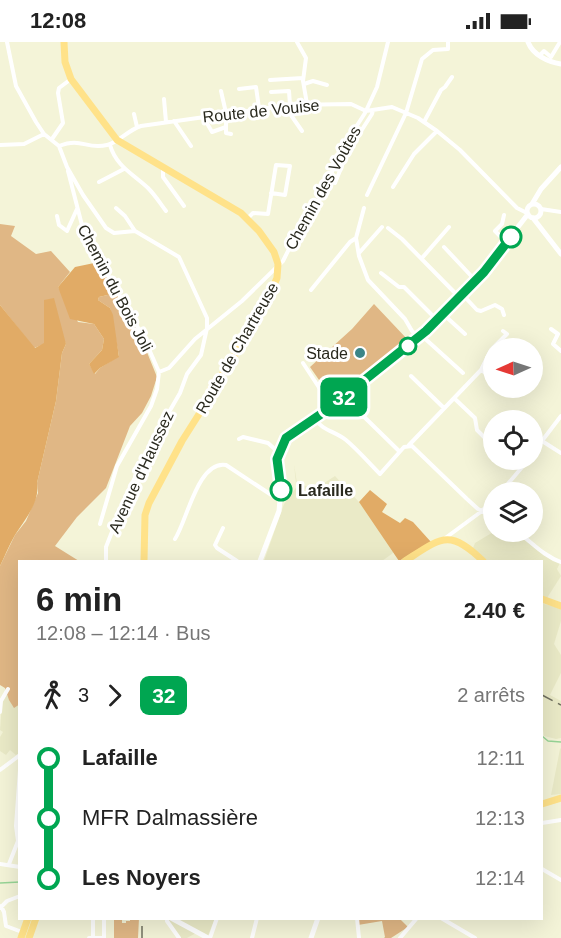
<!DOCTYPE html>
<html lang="fr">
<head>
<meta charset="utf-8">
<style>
  body { margin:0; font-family:Helvetica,sans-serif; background:#f2f2f2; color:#222; height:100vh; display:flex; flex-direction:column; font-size:22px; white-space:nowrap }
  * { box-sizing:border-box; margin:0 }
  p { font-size:20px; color:#767676 }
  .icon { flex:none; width:33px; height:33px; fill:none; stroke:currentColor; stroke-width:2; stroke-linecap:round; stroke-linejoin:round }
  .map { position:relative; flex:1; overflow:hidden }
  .drawer { position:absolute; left:18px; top:518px; width:525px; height:360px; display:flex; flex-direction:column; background:#fff; border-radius:0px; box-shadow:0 6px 24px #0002 }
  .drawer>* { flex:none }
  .badge { padding:0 12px; border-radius:9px; font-size:21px; line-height:39px }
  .needle { width:39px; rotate:267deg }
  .tools { position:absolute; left:483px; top:296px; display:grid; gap:12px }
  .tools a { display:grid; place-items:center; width:60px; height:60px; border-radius:50%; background:#fff; box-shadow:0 6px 24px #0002; font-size:30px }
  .map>.badge { position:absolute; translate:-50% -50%; box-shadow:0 0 0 3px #fff }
  .legs { display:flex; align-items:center; gap:9px; height:66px; padding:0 18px; font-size:20px }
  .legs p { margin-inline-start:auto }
  .overview { display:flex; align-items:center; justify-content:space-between; height:102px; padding:0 18px }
  h1 { font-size:33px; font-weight:700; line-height:45px }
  ul { padding:0 18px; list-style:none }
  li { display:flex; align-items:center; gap:21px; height:60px; font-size:22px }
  li i { display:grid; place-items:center; width:9px; height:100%; margin:0 8px; background:currentColor }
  li i::after { content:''; width:15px; height:15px; margin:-8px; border:4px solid; border-radius:50%; background:#fff }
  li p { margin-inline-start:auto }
  li:first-child i { background:linear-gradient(#0000 50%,currentColor 0) }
  li:last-child i { background:linear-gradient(currentColor 50%,#0000 0) }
  .status { display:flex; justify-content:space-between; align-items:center; height:42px; padding:0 30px; background:#fff; direction:ltr }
  .status svg { height:16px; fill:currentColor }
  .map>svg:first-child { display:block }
  .built { fill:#eaeac7 }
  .green { fill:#e0b785 }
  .forest { fill:#e1ab66 }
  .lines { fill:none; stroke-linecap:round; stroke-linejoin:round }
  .stream { stroke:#97d596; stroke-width:1.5 }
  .street { stroke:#fff; stroke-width:4 }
  .secondary { stroke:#fff; stroke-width:5 }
  .primary { stroke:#ffe289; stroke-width:7 }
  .rail { stroke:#70705f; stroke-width:1.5; stroke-dasharray:12 6; stroke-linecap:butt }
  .line-1-casing { stroke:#fff; stroke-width:14 }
  .line-1 { stroke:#00a651; stroke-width:9 }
  .stop-1-dot { fill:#fff; stroke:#00a651; stroke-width:3 }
  .poi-dot { fill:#3c8587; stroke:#fff; stroke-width:2 }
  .labels { text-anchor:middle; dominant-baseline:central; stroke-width:6; stroke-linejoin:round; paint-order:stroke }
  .street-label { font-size:16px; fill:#29291e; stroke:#fff }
  .poi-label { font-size:16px; fill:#29291e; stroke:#fff; text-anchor:end }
  .stop-label { font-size:16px; font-weight:bold; fill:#29291e; stroke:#fff; text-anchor:start }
</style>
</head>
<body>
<div class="status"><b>12:08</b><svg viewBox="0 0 49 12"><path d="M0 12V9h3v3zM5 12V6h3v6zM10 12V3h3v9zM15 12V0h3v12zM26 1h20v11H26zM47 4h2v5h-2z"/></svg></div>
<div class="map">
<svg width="561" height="896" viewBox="0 0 561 896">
  <rect width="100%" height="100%" fill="#f4f4d8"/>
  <path class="built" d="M294,422L297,441L315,447L335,434L359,460L365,462L395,507L393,511L382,519H264L284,462L298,443L296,442Z
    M495,489H514L550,517L560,521L557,527L561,534L547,556L542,554V519H485L473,506L475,501Z
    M542,559L544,562L561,566V579L554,602L561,613V631L550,653L561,659V696L556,697L544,694L542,681Z
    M19,642V711L16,713L10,708L6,713L0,709V695L3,690L0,688L2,660L8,650Z
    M561,706V752L551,753L560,707Z
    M166,876H215L207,896L196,891L187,896H180Z"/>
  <path class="green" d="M0,182L15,184L11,194L36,212L51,209L70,230L58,245L78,280L94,282L104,297L102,308L89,322L95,332L100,326L119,314L110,266L98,258L99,255L116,251L140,293L157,335L151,354L142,371L130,384L106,446L77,475L55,504L79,519H20V662L14,666L9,658L5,646L0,643V524L15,493L26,479L38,451L37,441L56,359L62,311L66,302L44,259V302L34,306L0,263Z
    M374,262L408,298L379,324L333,358L310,325L352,287Z
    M114,876H122V881H126V879H130V876H139L138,896H114Z
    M359,876H399L408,885L391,896H384L385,895L382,879L358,883Z"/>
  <path class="forest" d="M99,220L116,251L99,255L98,258L110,266L113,273L119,315L100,326L94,332L89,322L102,308L104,297L94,282L70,277L58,245L75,225Z
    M54,256L66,302L62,311L56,359L37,441C40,461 25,477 15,493C9,503 5,514 0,524V263L35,306L44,301V258Z
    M370,448L387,462L382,470L400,481L405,476L413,480L431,500L399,519L359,460Z"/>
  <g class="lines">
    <path class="stream" d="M542,694L548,699L561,700
      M0,841L20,840"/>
    <path class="street" d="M7,0L16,44L36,80L44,92L59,104L67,125L83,153L106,186L114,191L135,189L179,215L207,276V286L201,313L187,332L180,351L154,396L126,454L106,505V519
      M297,0L306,16L303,39L307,62
      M540,13L544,9L551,15L560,0
      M270,38L303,36
      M304,42L313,39L327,43
      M239,47L256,45L259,66
      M221,49L226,71V91L231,92
      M271,50L289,49L290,63
      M164,57L166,80
      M286,66L302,89
      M134,72L137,85
      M174,79L191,104
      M424,80L441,48L445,45L452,35
      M208,83L212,90L226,85
      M52,97L63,81L58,51L59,46L71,37
      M0,103L24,102L44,92
      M110,103C116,124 133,132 148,146C155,153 160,161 166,169
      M59,104C82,95 86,108 107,103C118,101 128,88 141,84L290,63L351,62L366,69L392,65L418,76L437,89L460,108L517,166L527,171
      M163,126V135L184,164
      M68,129L84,191L145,298L159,330L157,347L151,364L117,424L100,482
      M99,140L124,127
      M335,141L347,111L372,72L373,68
      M393,145L414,112L437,89
      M367,153L406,71L422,17L433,8L448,7V0
      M116,166L125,174L135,189
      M364,166L356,196L359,214L368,238L405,277L412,289L418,295
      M541,167L561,170
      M504,173L502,182L495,189L506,200
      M57,174L59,183L67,189L77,167
      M248,176L253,171L268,172L276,123L290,124L285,153L271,151
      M388,186L402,197L459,255
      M444,205L475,238
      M359,211L382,185
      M422,216L449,185
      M381,231L399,245H404L437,278
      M311,248L350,200L356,196
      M462,252L477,268L481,269L495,263L502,267L504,273
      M443,272L465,292
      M551,287L558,292L553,302L561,309
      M421,293L463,331
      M303,321L320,347L334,363
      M481,328L491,308L507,292L503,289
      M159,330L169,326L195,297L242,259L283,219L305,175L317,162L326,147L338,113L365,71L377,45L388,0
      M411,334L444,366
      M347,353L353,364L399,409
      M455,357L475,376L477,388L486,397
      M315,377C323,389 335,389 346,398C358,408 369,421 380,432L404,405L412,404L467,457L478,467L494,475
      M239,397L243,395L268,401L278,410
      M542,399L561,411
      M409,403L481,328L494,336
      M532,412L561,374
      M501,450L529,417
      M223,486L215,503L217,506L237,519
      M516,489C531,499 543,514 561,520
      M175,497C187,479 198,418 226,423L276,456L280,457
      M444,497L482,469L494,457
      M0,670L1,659L8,647
      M0,728L20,713
      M542,781L561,778
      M0,822L20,825
      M9,822L18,799L16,784L20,728
      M542,827L561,838
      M1,864L4,870L6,884L22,890
      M0,866L7,859L20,854
      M357,876L359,896
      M441,876L475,896
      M167,879L179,896
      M89,896H104
      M93,896V876
      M104,896V876
      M210,896L217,876
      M252,896L257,876
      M400,896L417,876"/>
    <path class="secondary" d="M528,0C533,13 548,20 561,22
      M527 169a7 7 0 1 1 14 0a7 7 0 1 1-14 0Z
      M532,162L541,147L561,125
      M533,176L561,212
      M260,519L279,469L281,448L277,417L286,396L327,368L375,332L426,289L484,229L528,172
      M171,876L208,896
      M311,896L318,876"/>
    <path class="primary" d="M64,0L65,20L71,37L117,98L241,171L259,189L274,210L278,222L277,236L267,259L225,329L212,344L201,369L182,399L149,461L145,473L144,519
      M405,519C441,496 449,486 483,519
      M542,557L561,564
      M542,762L561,756
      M21,896L28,876
      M29,896L36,876"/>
    <path class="rail" d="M542,653L561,663
      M142,896V876"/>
  </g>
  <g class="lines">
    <defs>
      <path id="line-1" d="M281,448L277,417L286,396L327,368L426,289L484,230L511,195"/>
    </defs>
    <use href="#line-1" class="line-1-casing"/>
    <use href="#line-1" class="line-1"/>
  </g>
  <g class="stop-1-dot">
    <circle cx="511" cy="195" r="10"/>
    <circle cx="408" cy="304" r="8"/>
    <circle cx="281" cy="448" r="10"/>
  </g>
  <circle class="poi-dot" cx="360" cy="311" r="6"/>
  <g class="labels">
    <g class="street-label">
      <text transform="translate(261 69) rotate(-6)">Route de Vouise</text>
      <text transform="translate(323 146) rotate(-61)">Chemin des Voûtes</text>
      <text transform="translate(115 246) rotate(62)">Chemin du Bois Joli</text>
      <text transform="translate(237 306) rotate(-60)">Route de Chartreuse</text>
      <text transform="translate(141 430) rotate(-65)">Avenue d'Haussez</text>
    </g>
    <g class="poi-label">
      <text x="348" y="311">Stade</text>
    </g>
    <g class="stop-label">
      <text x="298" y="448">Lafaille</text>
    </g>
  </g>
</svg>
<div class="tools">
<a><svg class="needle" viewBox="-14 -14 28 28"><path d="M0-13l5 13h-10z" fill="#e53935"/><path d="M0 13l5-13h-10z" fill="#767676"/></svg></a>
<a><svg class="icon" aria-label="locate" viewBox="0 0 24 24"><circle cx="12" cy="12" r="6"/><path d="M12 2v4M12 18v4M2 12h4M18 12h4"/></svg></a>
<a><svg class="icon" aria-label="layers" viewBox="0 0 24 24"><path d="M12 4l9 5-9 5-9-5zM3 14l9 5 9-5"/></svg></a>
</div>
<b class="badge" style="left:344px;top:355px;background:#00a651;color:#fff">32</b>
<section class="drawer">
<div class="overview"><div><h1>6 min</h1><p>12:08 – 12:14 · Bus</p></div><b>2.40 €</b></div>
<div class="legs"><svg class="icon" aria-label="walk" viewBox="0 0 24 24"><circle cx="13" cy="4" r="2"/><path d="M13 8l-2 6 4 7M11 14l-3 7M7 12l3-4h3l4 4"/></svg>3<svg class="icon" aria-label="forward" viewBox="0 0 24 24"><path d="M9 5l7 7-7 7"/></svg><b class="badge" style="background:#00a651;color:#fff">32</b><p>2 arrêts</p></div>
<ul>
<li><i style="color:#00a651"></i><b>Lafaille</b><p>12:11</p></li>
<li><i style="color:#00a651"></i><span>MFR Dalmassière</span><p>12:13</p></li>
<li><i style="color:#00a651"></i><b>Les Noyers</b><p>12:14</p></li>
</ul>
</section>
</div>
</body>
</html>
